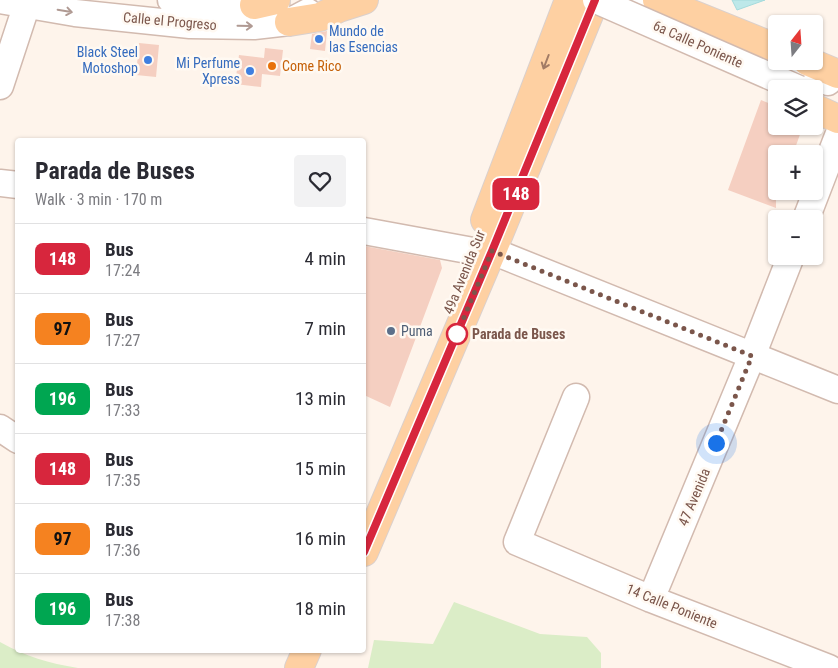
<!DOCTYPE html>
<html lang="en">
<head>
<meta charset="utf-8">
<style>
  body { margin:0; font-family:"Roboto Condensed",sans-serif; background:#f2f2f3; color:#2b2b33; height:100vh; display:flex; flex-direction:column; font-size:19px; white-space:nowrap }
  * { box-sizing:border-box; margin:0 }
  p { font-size:16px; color:#7c7c81 }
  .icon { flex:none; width:28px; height:28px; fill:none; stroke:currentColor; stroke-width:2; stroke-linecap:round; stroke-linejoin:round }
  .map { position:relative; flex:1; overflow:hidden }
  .panel { position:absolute; left:15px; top:138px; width:351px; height:515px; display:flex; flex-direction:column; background:#fff; border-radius:5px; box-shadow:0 1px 4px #0004 }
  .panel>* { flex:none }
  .badge { padding:0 10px; border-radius:8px; font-size:18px; line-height:32px }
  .needle { width:32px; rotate:17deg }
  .fabs { position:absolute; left:768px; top:15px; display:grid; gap:10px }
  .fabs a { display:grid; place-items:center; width:55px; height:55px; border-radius:5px; background:#fff; box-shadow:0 1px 4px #0004; font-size:25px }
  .you { position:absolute; width:25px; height:25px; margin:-12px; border:4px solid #fff; border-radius:50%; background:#1a73e8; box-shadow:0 0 0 8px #1a73e833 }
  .map>.badge { position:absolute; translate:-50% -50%; box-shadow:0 0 0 2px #fff }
  .round { display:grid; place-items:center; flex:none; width:52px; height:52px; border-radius:5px; background:#f2f2f3 }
  .head { display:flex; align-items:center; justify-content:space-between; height:85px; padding:0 20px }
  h1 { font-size:24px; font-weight:700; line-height:38px }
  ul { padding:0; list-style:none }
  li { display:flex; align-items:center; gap:15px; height:70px; padding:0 20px; border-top:1px solid #e1e1e2 }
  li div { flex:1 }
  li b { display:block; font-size:19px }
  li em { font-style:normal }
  li .badge { min-width:55px; font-weight:700; text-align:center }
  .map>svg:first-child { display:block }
  .green { fill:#dbedc7 }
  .water { fill:#bde8e9; stroke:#a3dadc }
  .building { fill:#f5cfc1 }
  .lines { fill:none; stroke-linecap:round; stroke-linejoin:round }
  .minor-casing { stroke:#d2baaf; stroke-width:29 }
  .major-casing { stroke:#dad0cd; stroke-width:30 }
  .minor { stroke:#fff; stroke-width:26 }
  .major { stroke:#fed0a2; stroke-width:28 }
  .minor-bridge-casing { stroke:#d2baaf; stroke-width:29; stroke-linecap:butt }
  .minor-bridge { stroke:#fff; stroke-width:26 }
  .oneway { stroke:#b09a93 }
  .oneway2 { stroke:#a27b65 }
  .line-casing { stroke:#fff; stroke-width:11 }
  .line { stroke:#d7263d; stroke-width:8 }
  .walk { stroke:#7b564b; stroke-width:5; stroke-dasharray:0 9 }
  .shop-dot { fill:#3f7fe0; stroke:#fff9f2; stroke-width:2 }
  .food-dot { fill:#e8710a; stroke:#fff9f2; stroke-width:2 }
  .service-dot { fill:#5c6f8a; stroke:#fff9f2; stroke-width:2 }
  .stop-dot { fill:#fff; stroke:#d7263d; stroke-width:2.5 }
  .labels { text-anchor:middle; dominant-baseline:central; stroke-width:5; stroke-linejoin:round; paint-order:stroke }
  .street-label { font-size:14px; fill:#7b564b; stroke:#fff9f2 }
  .shop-label { font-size:14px; fill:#366cbe; stroke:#fff9f2; text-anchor:end }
  .food-label { font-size:14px; fill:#c56008; stroke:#fff9f2; text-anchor:start }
  .service-label { font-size:14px; fill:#4e5e75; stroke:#fff9f2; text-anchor:start }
  .stop-label { font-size:14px; font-weight:bold; fill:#7b564b; stroke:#fff9f2; text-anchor:start }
</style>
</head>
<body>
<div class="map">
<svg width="838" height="668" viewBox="0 0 838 668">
  <rect width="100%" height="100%" fill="#fef4eb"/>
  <path class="green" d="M454,602L540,634L587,637L601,653V668H368L374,640L433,644Z
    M0,642C27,657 48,663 78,668H0Z"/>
  <path class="water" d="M732,0H765L737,10Z"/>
  <path class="building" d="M327,31L325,51L310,49L312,34Z
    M139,43L159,45L156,77L136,75Z
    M265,48L283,50L280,76L262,74L261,87L235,84L239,55L264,58Z
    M761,100L776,106V126H803L793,154H776V208L728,190Z
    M364,246L440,260L442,268L390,407L364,395Z"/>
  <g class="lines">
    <defs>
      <path id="minor" d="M0,0L75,13L190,25L254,26L289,22L308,12
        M171,0L239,6L276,4
        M628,0L678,21
        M778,61L828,82
        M0,86L27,4L31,0
        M0,183L18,185
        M806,219L838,136
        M364,231L473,251
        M492,251L838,390
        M576,397L517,542L651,599L829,668
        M0,428L18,440
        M651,599L752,356L791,256"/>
      <path id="major" d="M657,0L776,48
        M254,5L276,0
        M289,22L320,17L339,8L364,0
        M807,61L838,74
        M814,108L838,119
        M485,220L569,0
        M364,552L492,251L595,0
        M299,668L307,650"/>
    </defs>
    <use href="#minor" class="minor-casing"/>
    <use href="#major" class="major-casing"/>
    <use href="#minor" class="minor"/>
    <use href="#major" class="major"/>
    <defs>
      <path id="minor-bridge" d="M596,0L799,89"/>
    </defs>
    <use href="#minor-bridge" class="minor-bridge-casing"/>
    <use href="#minor-bridge" class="minor-bridge"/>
  </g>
  <defs><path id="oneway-shaft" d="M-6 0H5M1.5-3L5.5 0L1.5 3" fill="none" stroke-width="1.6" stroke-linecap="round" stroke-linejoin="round" transform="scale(1.25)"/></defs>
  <g class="oneway">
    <use href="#oneway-shaft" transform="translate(65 11) rotate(10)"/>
    <use href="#oneway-shaft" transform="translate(245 26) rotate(1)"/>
  </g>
  <use class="oneway2" href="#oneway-shaft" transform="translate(546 62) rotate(111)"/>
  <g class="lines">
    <defs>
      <path id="line" d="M364,552L492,251L595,0"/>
    </defs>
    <use href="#line" class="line-casing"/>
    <use href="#line" class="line"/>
    <path class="walk" d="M457,334L492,251L752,356L716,443"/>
  </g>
  <g class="shop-dot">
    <circle cx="319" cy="39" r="5"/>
    <circle cx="148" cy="60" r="5"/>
    <circle cx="250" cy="71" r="5"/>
  </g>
  <circle class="food-dot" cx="272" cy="66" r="5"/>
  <circle class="service-dot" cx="391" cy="331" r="5"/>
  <circle class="stop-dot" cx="457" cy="334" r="10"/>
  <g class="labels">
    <g class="street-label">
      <text transform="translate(170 21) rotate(5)">Calle el Progreso</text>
      <text transform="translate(698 44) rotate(24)">6a Calle Poniente</text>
      <text transform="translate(464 272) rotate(-68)">49a Avenida Sur</text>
      <text transform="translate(694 497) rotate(-67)">47 Avenida</text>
      <text transform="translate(672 606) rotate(22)">14 Calle Poniente</text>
    </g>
    <g class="shop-label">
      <text x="329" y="31" text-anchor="start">Mundo de<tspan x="329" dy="16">las Esencias</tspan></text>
      <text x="138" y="52">Black Steel<tspan x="138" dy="16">Motoshop</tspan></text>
      <text x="240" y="63">Mi Perfume<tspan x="240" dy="16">Xpress</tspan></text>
    </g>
    <g class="food-label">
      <text x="282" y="66">Come Rico</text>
    </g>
    <g class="service-label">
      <text x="401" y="331">Puma</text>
    </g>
    <g class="stop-label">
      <text x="472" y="334">Parada de Buses</text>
    </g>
  </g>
</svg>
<div class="fabs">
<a><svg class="needle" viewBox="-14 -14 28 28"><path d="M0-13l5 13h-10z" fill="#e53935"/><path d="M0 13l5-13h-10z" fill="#7c7c81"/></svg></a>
<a><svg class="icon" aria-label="layers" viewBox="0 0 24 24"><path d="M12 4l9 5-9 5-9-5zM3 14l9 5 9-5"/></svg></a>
<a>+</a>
<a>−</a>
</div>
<div class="you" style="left:716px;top:443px"></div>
<b class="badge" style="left:516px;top:194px;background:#d7263d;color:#fff">148</b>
<section class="panel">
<div class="head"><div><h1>Parada de Buses</h1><p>Walk · 3 min · 170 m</p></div><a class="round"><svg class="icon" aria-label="heart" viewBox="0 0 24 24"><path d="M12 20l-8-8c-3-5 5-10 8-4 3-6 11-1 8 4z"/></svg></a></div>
<ul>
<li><span class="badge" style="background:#d7263d;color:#fff">148</span><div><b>Bus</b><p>17:24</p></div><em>4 min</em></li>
<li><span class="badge" style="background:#f58220;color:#111">97</span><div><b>Bus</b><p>17:27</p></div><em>7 min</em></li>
<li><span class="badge" style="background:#00a651;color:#fff">196</span><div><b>Bus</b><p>17:33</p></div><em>13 min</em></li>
<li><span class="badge" style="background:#d7263d;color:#fff">148</span><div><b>Bus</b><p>17:35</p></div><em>15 min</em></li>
<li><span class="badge" style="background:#f58220;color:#111">97</span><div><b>Bus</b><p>17:36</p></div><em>16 min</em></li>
<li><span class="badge" style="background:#00a651;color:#fff">196</span><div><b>Bus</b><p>17:38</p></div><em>18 min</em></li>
</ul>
</section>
</div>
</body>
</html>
